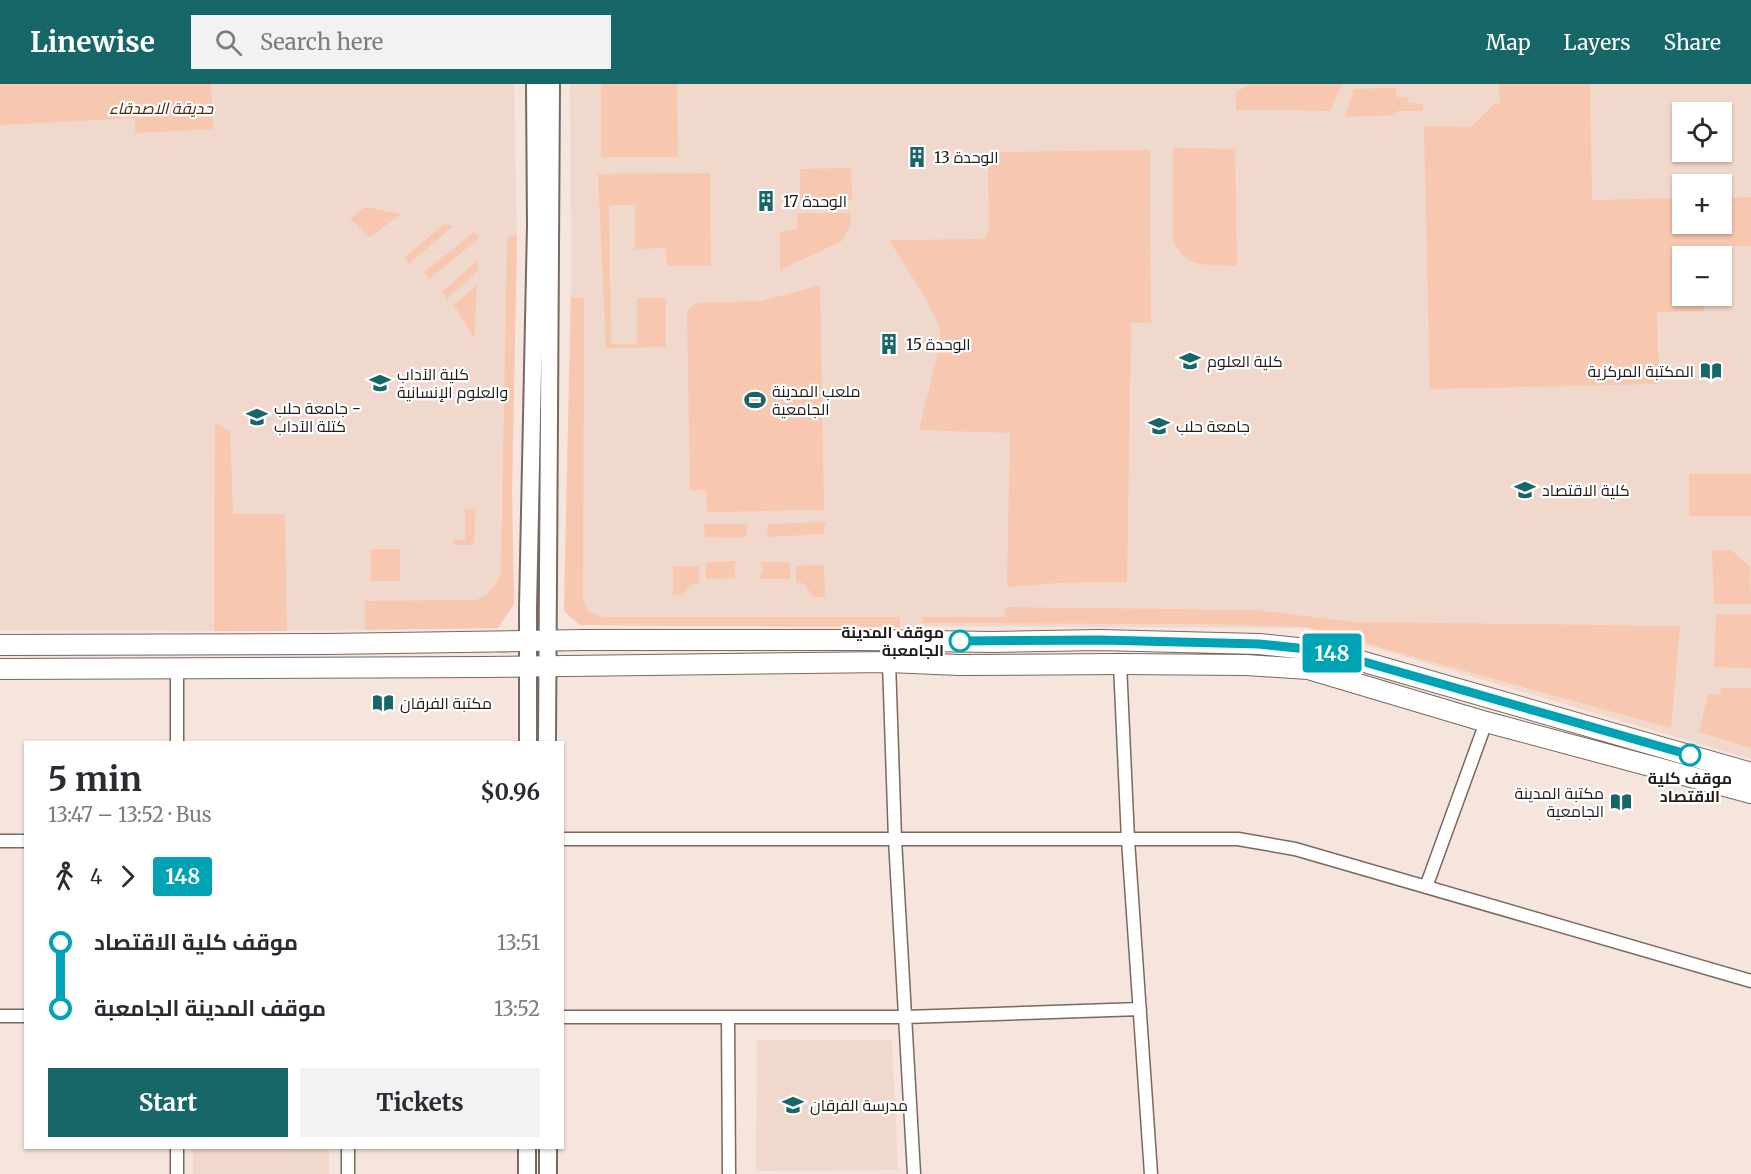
<!DOCTYPE html>
<html lang="en">
<head>
<meta charset="utf-8">
<style>
  body { margin:0; font-family:Merriweather,Cairo,serif; background:#f2f2f3; color:#2b2b33; height:100vh; display:flex; flex-direction:column; font-size:22px; white-space:nowrap }
  * { box-sizing:border-box; margin:0 }
  p { font-size:20px; color:#7c7c81 }
  .icon { flex:none; width:33px; height:33px; fill:none; stroke:currentColor; stroke-width:2; stroke-linecap:round; stroke-linejoin:round }
  .map { position:relative; flex:1; overflow:hidden }
  .drawer { position:absolute; left:24px; top:657px; width:540px; height:408px; display:flex; flex-direction:column; background:#fff; border-radius:0px; box-shadow:0 2px 4px #0004 }
  .drawer>* { flex:none }
  .badge { padding:0 12px; border-radius:4px; font-size:21px; line-height:39px }
  .buttons { position:absolute; left:1672px; top:18px; display:grid; gap:12px }
  .buttons a { display:grid; place-items:center; width:60px; height:60px; border-radius:0px; background:#fff; box-shadow:0 2px 4px #0004; font-size:30px }
  .map>.badge { position:absolute; translate:-50% -50%; box-shadow:0 0 0 3px #fff }
  .legs { display:flex; align-items:center; gap:9px; height:66px; padding:0 24px; font-size:20px }
  .legs p { margin-inline-start:auto }
  .overview { display:flex; align-items:center; justify-content:space-between; height:102px; padding:0 24px }
  h1 { font-size:33px; font-weight:700; line-height:45px }
  .button { display:flex; gap:12px; margin-top:auto; padding:12px 24px }
  .button a { flex:1; height:69px; border-radius:0px; background:#186768; color:#fff; font-size:24px; font-weight:700; line-height:69px; text-align:center }
  .button a+a { background:#f2f2f3; color:#2b2b33 }
  ul { padding:0 24px; list-style:none }
  li { display:flex; align-items:center; gap:21px; height:66px; font-size:22px }
  li i { display:grid; place-items:center; width:9px; height:100%; margin:0 8px; background:currentColor }
  li i::after { content:''; width:15px; height:15px; margin:-8px; border:4px solid; border-radius:50%; background:#fff }
  li p { margin-inline-start:auto }
  li:first-child i { background:linear-gradient(#0000 50%,currentColor 0) }
  li:last-child i { background:linear-gradient(currentColor 50%,#0000 0) }
  header { display:flex; align-items:center; gap:36px; box-sizing:border-box; height:84px; padding:0 30px; background:#186768; color:#fff }
  header strong { font-size:28px }
  nav { display:flex; gap:33px; margin-inline-start:auto; font-size:21px }
  .search { width:420px; height:54px; background:#f2f2f3; display:flex; align-items:center; gap:15px; box-sizing:border-box; padding:0 21px; border-radius:0px; color:#7c7c81; font-size:22px }
  .map>svg:first-child { display:block }
  .built { fill:#f1d8cc; fill-rule:evenodd }
  .green { fill:#f7c7af }
  .lines { fill:none; stroke-linecap:round; stroke-linejoin:round }
  .street-casing { stroke:#786961; stroke-width:15 }
  .secondary-casing { stroke:#786961; stroke-width:20 }
  .primary-casing { stroke:#786961; stroke-width:22 }
  .street { stroke:#fff; stroke-width:12 }
  .secondary { stroke:#fff; stroke-width:16 }
  .primary { stroke:#fff; stroke-width:20 }
  .line-1-casing { stroke:#fff; stroke-width:14 }
  .line-1 { stroke:#00a3b4; stroke-width:9 }
  .stop-1-dot { fill:#fff; stroke:#00a3b4; stroke-width:3 }
  .labels { text-anchor:middle; dominant-baseline:central; stroke-width:4.5; stroke-linejoin:round; paint-order:stroke }
  .park-label { font-size:16px; font-style:italic; fill:#57270b; stroke:#fff }
  .poi-label { font-size:16px; fill:#221c19; stroke:#fff; text-anchor:start }
  .stop-label { font-size:16px; font-weight:bold; fill:#221c19; stroke:#fff; text-anchor:end }
</style>
</head>
<body>
<header>
<strong>Linewise</strong>
<div class="search"><svg class="icon" aria-label="search" viewBox="0 0 24 24"><circle cx="10" cy="10" r="6"/><path d="M15 15l6 6"/></svg>Search here</div>
<nav><a>Map</a><a>Layers</a><a>Share</a></nav>
</header>
<div class="map">
<svg width="1751" height="1090" viewBox="0 0 1751 1090">
  <rect width="100%" height="100%" fill="#f6e5dc"/>
  <path class="built" d="M0,0H514L517,157L512,407L514,520L498,544L253,547L0,546Z
    M570,0H1751V675L1307,544L580,541L564,527L571,192ZM1683,28H1722V68H1683ZM1683,100H1722V140H1683ZM1683,172H1722V212H1683Z
    M757,956H892L898,1086L756,1087Z
    M193,1064H329V1090H193Z"/>
  <path class="green" d="M0,0H211L213,45L135,49V34L0,41Z
    M601,0H677L678,73H601Z
    M1251,0H1342L1330,27L1236,26V8Z
    M1499,0H1590L1592,116L1683,114V140H1722V114L1751,113V162L1704,163L1703,172H1683V212H1704V227L1657,228L1659,300L1430,305L1424,42L1471,43L1494,20H1500Z
    M1396,4V13H1407L1408,19L1423,20V27H1397L1395,31L1345,33L1354,5Z
    M1173,64L1235,65L1237,182C1207,180 1184,187 1173,153Z
    M1150,66L1151,239H1131L1127,498L1059,499L1007,503L1010,349L919,346L941,257L939,241L926,215L889,156L982,155L986,152L989,147L988,76L990,70L995,68Z
    M851,84L852,116L800,117V85Z
    M710,89L711,182H667L666,164L635,165V121H609L611,260H637V214H666V263L606,264L598,90Z
    M365,123L401,130L370,153L350,135Z
    M798,129H851L850,143L842,157L780,186V148L797,145Z
    M444,140L453,142L409,180L404,174Z
    M474,148L479,154L429,195L424,188Z
    M517,151L512,407L514,520L498,544L365,546V517L476,516C490,510 495,503 501,489L507,156L509,152Z
    M478,176V186L447,215L442,208Z
    M477,201L474,254L454,221Z
    M820,201L824,426L707,428L706,406H690L687,227L696,219L762,217Z
    M571,214H584L583,515L588,527L602,533H900V543L580,541L564,527Z
    M215,338L230,347L233,430H285L287,547H214Z
    M1689,390H1751V432H1689Z
    M465,425H475L474,461H453V456H465Z
    M826,438L824,450L767,453L768,440Z
    M704,440H748L745,454L705,453Z
    M371,465H400V497H371Z
    M1712,466H1731L1750,483L1751,520H1714Z
    M737,477L734,484L736,494L706,495V478Z
    M760,478H790V495H759L763,486Z
    M824,481L825,513H813L812,510L803,499H796V482Z
    M673,482H699V499H694L683,509V511H673Z
    M1005,523L1256,526L1353,538L1680,542L1671,644L1307,543L1207,540L922,539V533H1005Z
    M1716,530H1751V584L1714,583Z
    M1721,604H1751V664L1699,648L1708,610L1720,611Z"/>
  <g class="lines">
    <defs>
      <path id="street" d="M889,578L895,755L914,1090
        M1120,580L1128,756L1151,1090
        M177,584V658
        M562,755H1238L1295,765L1751,897
        M0,757H26
        M1426,803L1486,638
        M0,932H26
        M562,933H906L1140,925
        M728,934L729,1090
        M177,1064V1090
        M348,1064V1090"/>
      <path id="secondary" d="M528,658V524L536,142L535,0
        M547,658L551,0
        M527,1064V1090
        M548,1064V1090"/>
      <path id="primary" d="M0,561L327,560L584,556H862L993,558L1100,556L1259,560L1326,567L1751,689
        M0,585L485,583L889,578L959,581L1120,580L1246,581L1308,585L1486,638L1751,709"/>
    </defs>
    <use href="#street" class="street-casing"/>
    <use href="#secondary" class="secondary-casing"/>
    <use href="#primary" class="primary-casing"/>
    <use href="#street" class="street"/>
    <use href="#secondary" class="secondary"/>
    <use href="#primary" class="primary"/>
  </g>
  <g class="lines">
    <defs>
      <path id="line-1" d="M960,557L1100,556L1259,560L1326,567L1690,671"/>
    </defs>
    <use href="#line-1" class="line-1-casing"/>
    <use href="#line-1" class="line-1"/>
  </g>
  <defs>
    <symbol id="building-bare" viewBox="-9 -9 18 18"><path d="M-4-6H4V6H1V3H-1V6H-4ZM-2.5-4.3h1.7v1.8h-1.7ZM.8-4.3h1.7v1.8H.8ZM-2.5-1h1.7V.8h-1.7ZM.8-1h1.7V.8H.8Z" fill="#186768" stroke="#fff" stroke-width="2.5" paint-order="stroke"/></symbol>
    <symbol id="university-bare" viewBox="-9 -9 18 18"><path d="M0-5L7-2L0 1L-7-2ZM-4 1L0 2.5L4 1V4Q0 6-4 4Z" fill="#186768" stroke="#fff" stroke-width="2.5" paint-order="stroke"/></symbol>
    <symbol id="library-bare" viewBox="-9 -9 18 18"><path d="M-6-4Q-3-5.5-.7-3.5V5Q-3 3-6 4ZM6-4Q3-5.5 .7-3.5V5Q3 3 6 4Z" fill="#186768" stroke="#fff" stroke-width="2.5" paint-order="stroke"/></symbol>
    <symbol id="stadium-bare" viewBox="-9 -9 18 18"><path d="M0-5a6.5 5 0 1 0 0 10a6.5 5 0 1 0 0-10ZM-3.5-1.8h7v3.6h-7Z" fill="#186768" stroke="#fff" stroke-width="2.5" paint-order="stroke"/></symbol>
    <symbol id="school-bare" viewBox="-9 -9 18 18"><path d="M0-5L7-2L0 1L-7-2ZM-4 1L0 2.5L4 1V4Q0 6-4 4Z" fill="#186768" stroke="#fff" stroke-width="2.5" paint-order="stroke"/></symbol>
  </defs>
  <g fill-rule="evenodd">
    <use href="#building-bare" x="902" y="58" width="30" height="30"/>
    <use href="#building-bare" x="751" y="102" width="30" height="30"/>
    <use href="#building-bare" x="874" y="245" width="30" height="30"/>
    <use href="#university-bare" x="1175" y="262" width="30" height="30"/>
    <use href="#library-bare" x="1696" y="272" width="30" height="30"/>
    <use href="#university-bare" x="365" y="284" width="30" height="30"/>
    <use href="#stadium-bare" x="740" y="301" width="30" height="30"/>
    <use href="#university-bare" x="242" y="318" width="30" height="30"/>
    <use href="#university-bare" x="1144" y="327" width="30" height="30"/>
    <use href="#university-bare" x="1510" y="391" width="30" height="30"/>
    <use href="#library-bare" x="368" y="604" width="30" height="30"/>
    <use href="#library-bare" x="1606" y="703" width="30" height="30"/>
    <use href="#school-bare" x="778" y="1006" width="30" height="30"/>
  </g>
  <g class="stop-1-dot">
    <circle cx="960" cy="557" r="10"/>
    <circle cx="1690" cy="671" r="10"/>
  </g>
  <g class="labels">
    <g class="park-label">
      <text x="161" y="24">حديقة الاصدقاء</text>
    </g>
    <g class="poi-label">
      <text x="934" y="73">الوحدة 13</text>
      <text x="783" y="117">الوحدة 17</text>
      <text x="906" y="260">الوحدة 15</text>
      <text x="1207" y="277">كلية العلوم</text>
      <text x="1694" y="287" text-anchor="end">المكتبة المركزية</text>
      <text x="397" y="290">كلية الآداب<tspan x="397" dy="18">والعلوم الإنسانية</tspan></text>
      <text x="772" y="307">ملعب المدينة<tspan x="772" dy="18">الجامعية</tspan></text>
      <text x="274" y="324">جامعة حلب -<tspan x="274" dy="18">كتلة الآداب</tspan></text>
      <text x="1176" y="342">جامعة حلب</text>
      <text x="1542" y="406">كلية الاقتصاد</text>
      <text x="400" y="619">مكتبة الفرقان</text>
      <text x="1604" y="709" text-anchor="end">مكتبة المدينة<tspan x="1604" dy="18">الجامعية</tspan></text>
      <text x="810" y="1021">مدرسة الفرقان</text>
    </g>
    <g class="stop-label">
      <text x="944" y="548">موقف المدينة<tspan x="944" dy="18">الجامعبة</tspan></text>
      <text x="1690" y="694" text-anchor="middle">موقف كلية<tspan x="1690" dy="18">الاقتصاد</tspan></text>
    </g>
  </g>
</svg>
<div class="buttons">
<a><svg class="icon" aria-label="locate" viewBox="0 0 24 24"><circle cx="12" cy="12" r="6"/><path d="M12 2v4M12 18v4M2 12h4M18 12h4"/></svg></a>
<a>+</a>
<a>−</a>
</div>
<b class="badge" style="left:1332px;top:569px;background:#00a3b4;color:#fff">148</b>
<section class="drawer">
<div class="overview"><div><h1>5 min</h1><p>13:47 – 13:52 · Bus</p></div><b>$0.96</b></div>
<div class="legs"><svg class="icon" aria-label="walk" viewBox="0 0 24 24"><circle cx="13" cy="4" r="2"/><path d="M13 8l-2 6 4 7M11 14l-3 7M7 12l3-4h3l4 4"/></svg>4<svg class="icon" aria-label="forward" viewBox="0 0 24 24"><path d="M9 5l7 7-7 7"/></svg><b class="badge" style="background:#00a3b4;color:#fff">148</b></div>
<ul>
<li><i style="color:#00a3b4"></i><b>موقف كلية الاقتصاد</b><p>13:51</p></li>
<li><i style="color:#00a3b4"></i><b>موقف المدينة الجامعبة</b><p>13:52</p></li>
</ul>
<div class="button"><a>Start</a><a>Tickets</a></div>
</section>
</div>
</body>
</html>
